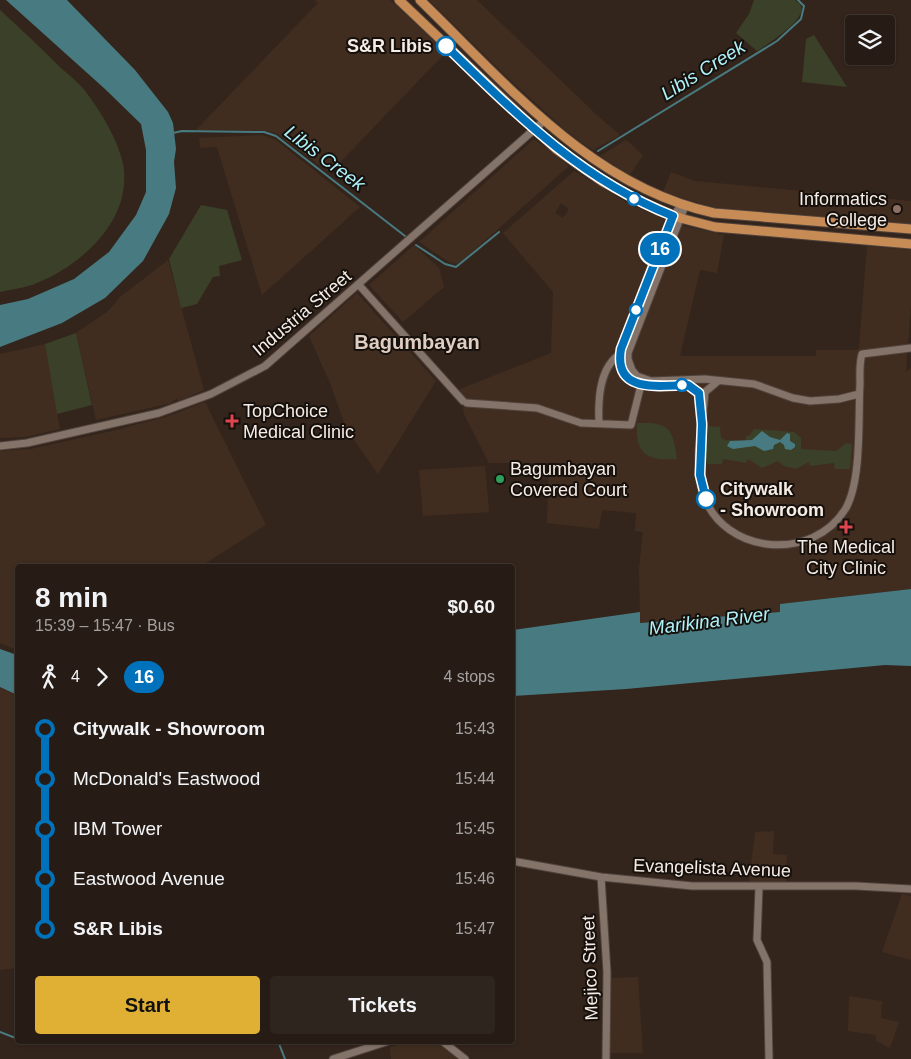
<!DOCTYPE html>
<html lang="en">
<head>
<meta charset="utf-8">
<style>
  body { margin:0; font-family:Helvetica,sans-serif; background:#2e251e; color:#f1f3f6; height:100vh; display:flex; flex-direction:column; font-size:19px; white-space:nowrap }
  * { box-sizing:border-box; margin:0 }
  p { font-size:16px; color:#a4a1a0 }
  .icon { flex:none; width:28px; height:28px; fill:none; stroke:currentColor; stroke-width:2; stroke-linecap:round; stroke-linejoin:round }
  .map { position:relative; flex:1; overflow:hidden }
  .panel { position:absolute; left:15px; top:564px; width:500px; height:480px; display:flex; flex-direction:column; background:#261c15; border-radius:5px; box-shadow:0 1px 4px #0004,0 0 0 1px #423a34 }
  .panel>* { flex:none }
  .badge { padding:0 10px; border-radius:16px; font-size:18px; line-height:32px }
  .tools { position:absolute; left:845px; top:15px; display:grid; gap:10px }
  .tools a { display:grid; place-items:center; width:50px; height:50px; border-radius:5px; background:#261c15; box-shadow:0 1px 4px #0004,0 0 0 1px #423a34; font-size:25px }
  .map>.badge { position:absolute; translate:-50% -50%; box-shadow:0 0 0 2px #fff }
  .legs { display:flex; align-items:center; gap:8px; height:55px; padding:0 20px; font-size:16px }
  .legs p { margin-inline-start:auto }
  .headline { display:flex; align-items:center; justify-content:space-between; height:85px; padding:0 20px }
  h1 { font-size:28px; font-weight:700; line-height:38px }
  .action { display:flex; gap:10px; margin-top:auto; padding:10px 20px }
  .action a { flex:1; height:58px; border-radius:5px; background:#e0b034; color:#111; font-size:20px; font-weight:700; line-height:58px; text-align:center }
  .action a+a { background:#2e251e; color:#f1f3f6 }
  ul { padding:0 20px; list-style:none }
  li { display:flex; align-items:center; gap:18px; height:50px; font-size:19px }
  li i { display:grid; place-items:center; width:8px; height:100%; margin:0 6px; background:currentColor }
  li i::after { content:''; width:12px; height:12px; margin:-6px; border:4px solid; border-radius:50%; background:#261c15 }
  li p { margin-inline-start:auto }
  li:first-child i { background:linear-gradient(#0000 50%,currentColor 0) }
  li:last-child i { background:linear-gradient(currentColor 50%,#0000 0) }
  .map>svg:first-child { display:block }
  .built { fill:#412d20; fill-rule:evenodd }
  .green { fill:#3b4028 }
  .water { fill:#487b81 }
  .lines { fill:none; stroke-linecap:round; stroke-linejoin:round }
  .stream { stroke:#487b81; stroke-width:2 }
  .minor-casing { stroke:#50433c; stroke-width:9 }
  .major-casing { stroke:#50433c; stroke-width:11 }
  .minor { stroke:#847369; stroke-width:7 }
  .major { stroke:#c78b56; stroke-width:9 }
  .line-1-casing { stroke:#fff; stroke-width:11 }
  .line-1 { stroke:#0072bc; stroke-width:8 }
  .stop-1-dot { fill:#fff; stroke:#0072bc; stroke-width:2.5 }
  .education-dot { fill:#8d6e63; stroke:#16100c; stroke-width:2 }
  .health-dot { fill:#e0444e; stroke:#16100c; stroke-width:2 }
  .leisure-dot { fill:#2e9e5b; stroke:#16100c; stroke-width:2 }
  .labels { text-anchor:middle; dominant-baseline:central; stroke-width:4; stroke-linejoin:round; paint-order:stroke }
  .stop-label { font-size:18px; font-weight:bold; fill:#f6ece6; stroke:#16100c; text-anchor:end }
  .poi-label { font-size:18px; fill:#f6ece6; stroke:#16100c; text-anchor:start }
  .street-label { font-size:18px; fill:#f6ece6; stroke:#16100c }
  .water-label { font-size:19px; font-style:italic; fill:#aef2fa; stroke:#16100c }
  .quarter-label { font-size:20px; font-weight:bold; fill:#dfcdc1; stroke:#16100c }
</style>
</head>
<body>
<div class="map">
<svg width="911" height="1059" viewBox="0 0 911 1059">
  <rect width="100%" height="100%" fill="#33251c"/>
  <path class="built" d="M315,0H390L446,52L330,173L276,133L266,131L196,130L318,3Z
    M429,0H477L599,117L620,135L593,150L581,142L564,129L508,78Z
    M262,135L276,140L360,207L262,295L217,147L200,148L199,138Z
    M534,139L569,166L461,262L457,264L449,262L419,242Z
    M626,140L643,155L630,175L600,156Z
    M574,171L631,205L684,226L724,235L717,273L700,270L680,356H816V350H856L859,348L867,246L911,250V304L906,372L911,368V589L780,604V612L640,623L639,568L643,532L635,531L636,513L602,510L599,529L547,523L549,463H489L464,414L460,389L551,353L553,292L503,233ZM561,203L569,209L563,218L555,213Z
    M671,172L695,181L911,201V224L713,207L663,192Z
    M414,245L439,268L444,287L403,322L369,285Z
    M168,260L204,390L178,401L177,398L171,403L96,420L76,333L108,311L120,297Z
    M357,293L436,381L378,474L347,430L330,383L309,336Z
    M45,344L60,429L25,437L0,438V354Z
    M205,402L266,525L201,566H18L17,650L0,643V451L31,449L112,431L169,416Z
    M485,466L489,512L423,516L419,470Z
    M0,688L18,696L17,968L0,970Z
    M774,831L773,854L787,855L786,883L749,882L755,832Z
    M902,894L911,896V960L882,952Z
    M638,977L643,1053H609V978Z
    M849,996L882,1001L881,1018L899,1022L890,1048L876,1041V1035L848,1031Z
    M409,1041H434L458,1059H391L390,1047Z"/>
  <path class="green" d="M754,0H795C797,2 800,3 801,6C807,20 766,45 757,51L736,33L749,14Z
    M0,10C21,29 41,48 61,68C69,75 79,83 86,92C101,112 121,144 124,170C129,223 81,265 37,283C26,288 12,289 0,292Z
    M814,35L847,87L802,82L806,39Z
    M201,205L227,210L242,260L219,266L220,276L213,277L197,304L181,308L169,259Z
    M76,333L92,405L57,414L45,344Z
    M637,423C669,422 673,428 677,459C648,461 635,455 637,423Z
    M706,426L720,427L721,438L726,440L746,441V436H749L754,429L794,432L801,438V449L836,451L846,443L852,444L850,469H835L834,463L810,466L809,462L796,469L784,466L778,461L762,468L748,459L746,463L723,459L722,464H708L705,462Z"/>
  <path class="water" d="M6,0H67L135,70L168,112L173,123L176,149L174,162L176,188L169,214L143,261L105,298L62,323L0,347V305L28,299L74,279L109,252L136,215L146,192V150L141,124L105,89Z
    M762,431L770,437L780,440L787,433L790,434V441L795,444V447L791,450L785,449L784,445L780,442L774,445L773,449L764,451L755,446L733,449L727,446L730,441L752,440Z
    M911,589V666L885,665L626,689L513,696V630L640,612V623L780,612V604Z
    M0,649L17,655V695L0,687Z"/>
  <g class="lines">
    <path class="stream" d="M173,133L182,131L264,132L276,136L405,236
      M598,151L777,41L801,19L804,6L798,0
      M416,245L445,264L456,267L499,232
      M0,1032L18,1039
      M278,1041L285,1059"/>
    <defs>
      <path id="minor" d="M681,205C662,230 645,285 633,317C629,328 621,342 620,353C619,363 625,374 632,380C651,395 672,380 692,386L699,393L701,404
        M685,206L628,353V359L632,370L637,376L651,381L705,379L754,384L793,398L810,401L839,399L859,394
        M359,285L463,401
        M718,381L705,392C703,425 693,462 703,494C724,556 814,562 846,508C862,479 858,418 860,384C860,375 859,364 862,354L911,348
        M467,403L537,408L581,423L631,425L641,385
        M599,423C598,400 599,368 620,354
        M0,446L27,443L159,413L211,394L265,366L545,120
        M512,861L601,877L692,886H856L911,889
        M601,877L607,972L606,1059
        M759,887L757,940L767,962L769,1059
        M442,1041L465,1059
        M333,1059L389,1041"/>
      <path id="major" d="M399,0L556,149L603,182L637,200L680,218L715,227L911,244
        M420,0C506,83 591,187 714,213L911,229"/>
    </defs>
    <use href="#minor" class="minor-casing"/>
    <use href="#major" class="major-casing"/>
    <use href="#minor" class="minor"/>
    <use href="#major" class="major"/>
  </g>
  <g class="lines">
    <defs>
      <path id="line-1" d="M446,46C516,114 580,179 673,216L621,349C613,395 662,385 688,385L699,393L702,424L700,475L706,499"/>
    </defs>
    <use href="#line-1" class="line-1-casing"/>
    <use href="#line-1" class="line-1"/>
  </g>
  <g class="stop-1-dot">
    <circle cx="446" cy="46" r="9"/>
    <circle cx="634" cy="199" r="6"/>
    <circle cx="636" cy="310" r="6"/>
    <circle cx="682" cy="385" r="6"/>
    <circle cx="706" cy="499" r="9"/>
  </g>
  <circle class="education-dot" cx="897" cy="209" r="5"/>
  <g class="health-dot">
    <path d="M229.5 413.5h5v5h5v5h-5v5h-5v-5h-5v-5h5z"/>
    <path d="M843.5 519.5h5v5h5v5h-5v5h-5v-5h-5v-5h5z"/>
  </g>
  <circle class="leisure-dot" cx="500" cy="479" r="5"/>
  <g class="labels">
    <g class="stop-label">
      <text x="432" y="46">S&amp;R Libis</text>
      <text x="720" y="489" text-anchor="start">Citywalk<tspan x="720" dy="21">- Showroom</tspan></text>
    </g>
    <g class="poi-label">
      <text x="887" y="199" text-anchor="end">Informatics<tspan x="887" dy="21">College</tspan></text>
      <text x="243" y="411">TopChoice<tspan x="243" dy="21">Medical Clinic</tspan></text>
      <text x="510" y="469">Bagumbayan<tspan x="510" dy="21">Covered Court</tspan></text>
      <text x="846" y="547" text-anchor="middle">The Medical<tspan x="846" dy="21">City Clinic</tspan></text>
    </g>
    <g class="street-label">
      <text transform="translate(302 313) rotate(-40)">Industria Street</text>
      <text transform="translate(712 868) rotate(2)">Evangelista Avenue</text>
      <text transform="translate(590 968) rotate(-92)">Mejico Street</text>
    </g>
    <g class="water-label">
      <text transform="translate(703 70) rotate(-32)">Libis Creek</text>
      <text transform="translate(325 158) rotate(37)">Libis Creek</text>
      <text transform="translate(709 621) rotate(-7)">Marikina River</text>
    </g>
    <g class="quarter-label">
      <text x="417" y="342">Bagumbayan</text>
    </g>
  </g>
</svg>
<div class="tools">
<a><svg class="icon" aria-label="layers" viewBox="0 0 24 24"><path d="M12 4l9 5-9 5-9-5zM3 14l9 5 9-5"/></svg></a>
</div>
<b class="badge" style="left:660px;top:249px;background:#0072bc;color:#fff">16</b>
<section class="panel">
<div class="headline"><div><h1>8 min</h1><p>15:39 – 15:47 · Bus</p></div><b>$0.60</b></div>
<div class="legs"><svg class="icon" aria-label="walk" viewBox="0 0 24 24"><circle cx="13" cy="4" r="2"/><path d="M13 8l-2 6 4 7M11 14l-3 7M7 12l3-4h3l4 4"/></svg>4<svg class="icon" aria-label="forward" viewBox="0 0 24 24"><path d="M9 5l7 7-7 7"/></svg><b class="badge" style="background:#0072bc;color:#fff">16</b><p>4 stops</p></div>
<ul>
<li><i style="color:#0072bc"></i><b>Citywalk - Showroom</b><p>15:43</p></li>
<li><i style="color:#0072bc"></i><span>McDonald's Eastwood</span><p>15:44</p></li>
<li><i style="color:#0072bc"></i><span>IBM Tower</span><p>15:45</p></li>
<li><i style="color:#0072bc"></i><span>Eastwood Avenue</span><p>15:46</p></li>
<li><i style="color:#0072bc"></i><b>S&amp;R Libis</b><p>15:47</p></li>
</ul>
<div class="action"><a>Start</a><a>Tickets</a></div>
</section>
</div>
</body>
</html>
